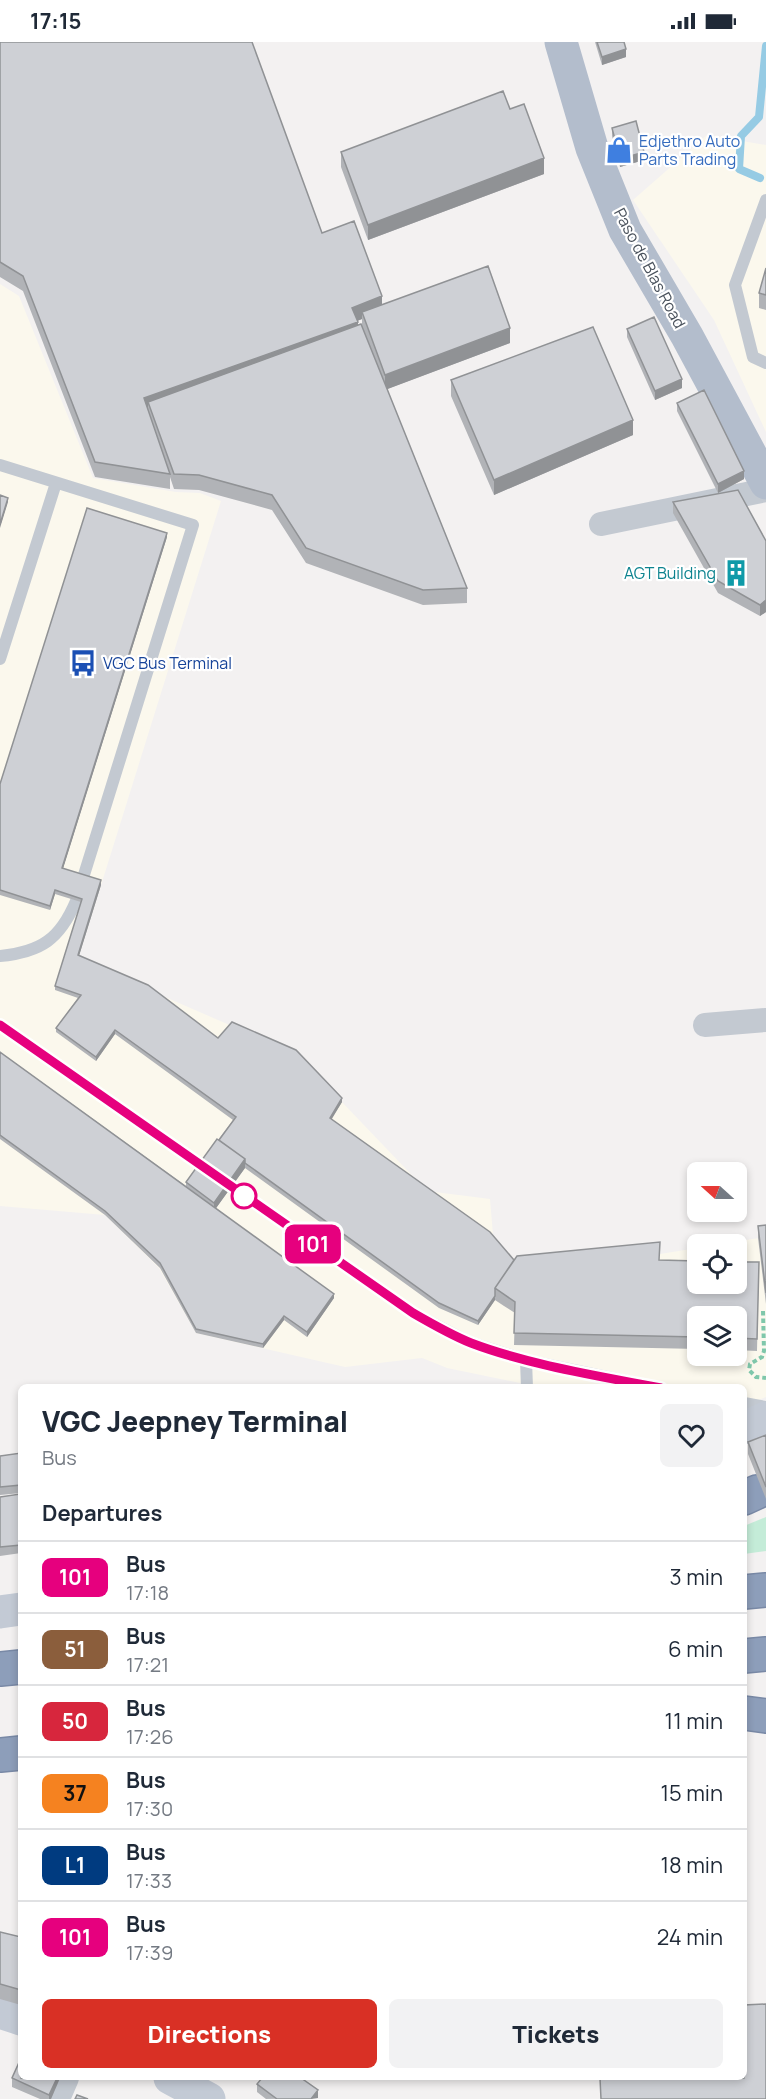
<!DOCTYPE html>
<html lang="en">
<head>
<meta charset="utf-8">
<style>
  body { margin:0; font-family:Manrope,sans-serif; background:#f2f2f3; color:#1f2937; height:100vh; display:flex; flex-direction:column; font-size:22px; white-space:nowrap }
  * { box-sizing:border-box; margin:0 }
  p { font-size:20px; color:#747a83 }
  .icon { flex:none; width:33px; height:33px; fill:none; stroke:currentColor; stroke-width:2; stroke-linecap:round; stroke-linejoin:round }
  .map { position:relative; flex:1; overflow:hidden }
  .side { position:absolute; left:18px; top:1342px; width:729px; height:696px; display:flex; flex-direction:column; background:#fff; border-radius:9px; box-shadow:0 3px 9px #0003 }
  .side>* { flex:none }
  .badge { padding:0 12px; border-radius:9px; font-size:21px; line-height:39px }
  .needle { width:39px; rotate:291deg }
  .fabs { position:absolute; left:687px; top:1120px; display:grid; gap:12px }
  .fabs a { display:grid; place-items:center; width:60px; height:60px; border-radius:9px; background:#fff; box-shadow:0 3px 9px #0003; font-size:30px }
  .map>.badge { position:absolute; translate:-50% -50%; box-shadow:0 0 0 3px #fff }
  h2 { padding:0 24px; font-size:22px; line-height:54px }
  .round { display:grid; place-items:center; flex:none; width:63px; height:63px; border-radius:9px; background:#f2f2f3 }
  .overview { display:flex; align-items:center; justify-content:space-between; height:102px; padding:0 24px }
  h1 { font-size:28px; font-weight:800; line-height:45px }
  .button { display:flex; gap:12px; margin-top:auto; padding:12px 24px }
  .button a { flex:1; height:69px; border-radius:9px; background:#d93025; color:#fff; font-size:24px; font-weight:800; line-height:69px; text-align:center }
  .button a+a { background:#f2f2f3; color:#1f2937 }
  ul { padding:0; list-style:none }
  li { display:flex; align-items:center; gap:18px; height:72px; padding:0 24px; border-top:2px solid #e0e1e3 }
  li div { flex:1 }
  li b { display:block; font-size:22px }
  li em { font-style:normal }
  li .badge { min-width:66px; font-weight:700; text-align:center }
  .status { display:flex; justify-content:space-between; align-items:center; height:42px; padding:0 30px; background:#fff; direction:ltr }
  .status svg { height:16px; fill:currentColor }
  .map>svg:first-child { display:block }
  .commercial { fill:#fbf8ed; fill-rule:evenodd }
  .green { fill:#c4ecd8 }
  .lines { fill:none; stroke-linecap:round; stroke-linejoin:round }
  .stream { stroke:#96cbe4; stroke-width:8 }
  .highway-casing { stroke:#7989a6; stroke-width:36 }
  .path { stroke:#7fc7ab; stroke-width:4; stroke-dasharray:4.5 3; stroke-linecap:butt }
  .lane { stroke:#c3c9d1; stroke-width:12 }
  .street { stroke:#c3c9d1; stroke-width:24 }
  .secondary { stroke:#c3cad5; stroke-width:33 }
  .primary { stroke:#b3bdcc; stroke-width:33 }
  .highway { stroke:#8d9eba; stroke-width:33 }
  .wall { fill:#b1b3b7; fill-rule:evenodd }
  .shaded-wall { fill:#909295 }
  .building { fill:#ced0d5; stroke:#909295; stroke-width:1.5 }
  .line-casing { stroke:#fff; stroke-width:14 }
  .line { stroke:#e6007e; stroke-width:9 }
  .stop-dot { fill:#fff; stroke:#e6007e; stroke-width:3 }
  .labels { text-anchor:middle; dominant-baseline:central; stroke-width:4.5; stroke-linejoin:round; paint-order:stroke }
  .shop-label { font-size:16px; fill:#366cbe; stroke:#fff; text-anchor:start }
  .street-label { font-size:16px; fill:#4a525c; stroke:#fff }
  .culture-label { font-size:16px; fill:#0d838f; stroke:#fff; text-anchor:end }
  .transit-label { font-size:16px; fill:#164399; stroke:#fff; text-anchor:start }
</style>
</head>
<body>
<div class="status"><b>17:15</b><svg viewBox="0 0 49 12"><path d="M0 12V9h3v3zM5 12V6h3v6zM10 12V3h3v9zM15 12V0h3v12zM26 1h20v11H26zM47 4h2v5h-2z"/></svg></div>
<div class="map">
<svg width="766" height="2057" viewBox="0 0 766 2057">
  <rect width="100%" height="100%" fill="#f3f1f1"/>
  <path class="commercial" d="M707,93L766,103V390L714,278L633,158Z
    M0,242L19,254L93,436L176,450L200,451L221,459L78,917L296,1012L427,1149L490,1157L493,1193L517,1226L660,1212L697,1206L698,1242H736V1203H713L766,1195V1355L744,1364V1346L539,1345L447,1326L422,1316L345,1325L196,1291L159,1226L105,1173L0,1164ZM698,1275H736V1314H698Z"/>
  <path class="green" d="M766,1475V1509L744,1512V1484Z"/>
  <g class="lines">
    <path class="stream" d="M760,136L739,127L741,94L759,75L766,4"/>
    <defs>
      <path id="highway" d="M744,1456L757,1450
        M744,1550L766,1548
        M744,1614L766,1612
        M0,1627L21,1625
        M744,1671L766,1674
        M0,1713L21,1711"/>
    </defs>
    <use href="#highway" class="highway-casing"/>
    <path class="path" d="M763,1269L764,1309L762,1315L750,1322L749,1328L756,1335L766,1336"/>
    <path class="lane" d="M766,158L735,243L753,315L766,321
      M0,423L193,483L83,836
      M0,617L56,441
      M0,914C41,910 60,897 76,859
      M0,983L203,1125
      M231,1145L413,1271L469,1300L526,1318L661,1346
      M526,1318L527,1346
      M744,1361L766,1365"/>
    <path class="street" d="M601,482L766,448
      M705,983L766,978
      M58,2057L67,2036"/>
    <path class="secondary" d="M744,1386L766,1376
      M0,1570L21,1567
      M0,1970L21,1977
      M170,2036L209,2057"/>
    <path class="primary" d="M561,0L592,106L625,188L687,294L766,441"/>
    <use href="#highway" class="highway"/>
  </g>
  <path class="wall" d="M0,0L322,191L382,263L510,301L387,347L467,546V561L423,563L306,521L272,468L199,448L174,447L170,435V447L95,435L23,249L0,235ZM362,277V285L358,283L357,279Z
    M595,0H624L626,15L602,23Z
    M510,67L544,132L368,198L341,125V110Z
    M612,86L644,118L620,125L612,94Z
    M766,226V268L759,266V251Z
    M627,287L682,346L655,358L627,295Z
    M451,338L633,393L494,453L451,354Z
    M677,361L744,437L718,451L677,369Z
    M673,460L766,499V570L760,574L718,551L673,471Z
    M167,495L63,826L101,843L79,914L218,996L342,1060L331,1077L514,1218H660L759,1220L757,1309L736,1308V1275H698V1307L514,1303L515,1271L504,1264L495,1258L478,1283L439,1266L245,1126L216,1166L334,1256L307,1295L284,1278L263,1306L196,1291L160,1226L105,1173L0,1097V1010L186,1144V1140L233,1078L115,992L96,1019L56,990V986L78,956L55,948V944L81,860L55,852L50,868L0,853V742Z
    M766,1183V1262L758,1196V1184Z
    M766,1393V1457L748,1412V1400Z
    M21,1411V1451L0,1453V1414Z
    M0,1455L21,1458V1511L0,1514Z
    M0,1890L21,1895V1963L0,1957Z
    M12,2036H60L51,2057H40L12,2045Z
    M257,2042L318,2056L266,2057L257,2050Z"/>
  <path class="shaded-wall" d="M626,7V15L602,23V15Z
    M644,110V118L620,125V117Z
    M544,116V132L368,198V183Z
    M382,254V269L362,270V277L352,281V266Z
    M358,280V295L148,360V369L144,356Z
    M510,286V301L385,348V333Z
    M682,337V346L655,358V349Z
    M633,378V393L494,453V438Z
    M744,429V437L718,451V442Z
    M8,456V460L0,486V482Z
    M167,491V495L62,830V826Z
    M766,558V570L760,574V563Z
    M101,838V843L78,917V913Z
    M55,848V852L50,868V864Z
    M115,988V992L96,1019V1015Z
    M342,1056V1060L330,1080V1076Z
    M245,1117V1126L214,1169V1161Z
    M334,1252V1256L307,1295V1290Z
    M495,1254V1258L478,1283V1279Z
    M284,1274V1278L263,1306V1302Z
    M57,2036H60L51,2057H49V2053Z
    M318,2048V2056L311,2057Z"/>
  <path class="building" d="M0,0H252L322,191L354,179L382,254L352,266L358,280L144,356L170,432L95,420L23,234L0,220Z
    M597,0H624L626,7L602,15Z
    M503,49L510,67L524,62L544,116L368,183L341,110Z
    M636,79L644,110L620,117L612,86Z
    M488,224L510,286L385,333L362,270Z
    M766,226V253L759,251Z
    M654,275L682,337L655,349L627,287Z
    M361,282L467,546L423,548L306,506L272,453L199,433L174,432L148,360Z
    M593,285L633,378L494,438L451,338Z
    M704,348L744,429L718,442L677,361Z
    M738,448L766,499V558L760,563L718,539L673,460Z
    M0,453L8,456L0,482Z
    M87,466L167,491L62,826L101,838L78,913L148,943L218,996L232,980L296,1008L342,1056L330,1076L490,1190L514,1218L495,1246V1254L478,1279L439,1261L245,1121V1117L219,1098L236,1075L115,988L96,1015L56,986L81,953L55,944L82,857L55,848L50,864L0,848V742Z
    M0,1010L334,1252L307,1290L284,1274L263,1302L196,1287L160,1221L105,1169L0,1093Z
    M217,1097L245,1117L214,1161L186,1140Z
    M766,1183V1251L758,1184Z
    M660,1200L659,1218L698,1219V1242H736V1220H759L757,1297L736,1296V1275H698V1295L514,1291L515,1260L495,1246L517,1214Z
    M766,1393V1445L748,1400Z
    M21,1411V1443L0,1445V1414Z
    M20,1452L21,1503L0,1505V1455Z
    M0,1890L21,1895V1948L0,1942Z
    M766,1962V2057H601L600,2036H744V1963Z
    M21,2016V2036H57L49,2053L12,2036Z
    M262,2036H301L318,2048L311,2057H277L257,2042Z
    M77,2053L88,2057H75Z"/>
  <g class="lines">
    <defs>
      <path id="line" d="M0,983L413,1271C432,1282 451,1293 471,1301C529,1323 599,1334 661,1346"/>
    </defs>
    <use href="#line" class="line-casing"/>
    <use href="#line" class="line"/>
  </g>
  <defs>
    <symbol id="shop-bare" viewBox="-9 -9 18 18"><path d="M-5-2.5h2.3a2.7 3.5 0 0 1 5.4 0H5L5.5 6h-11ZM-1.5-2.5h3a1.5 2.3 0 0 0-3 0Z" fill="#3f7fe0" stroke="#fff" stroke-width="2.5" paint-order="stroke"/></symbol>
    <symbol id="building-bare" viewBox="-9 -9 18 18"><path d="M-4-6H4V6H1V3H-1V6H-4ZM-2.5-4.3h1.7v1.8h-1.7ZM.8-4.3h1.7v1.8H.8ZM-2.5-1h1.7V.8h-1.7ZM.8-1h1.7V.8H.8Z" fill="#0f9aa8" stroke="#fff" stroke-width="2.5" paint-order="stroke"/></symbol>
    <symbol id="bus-bare" viewBox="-9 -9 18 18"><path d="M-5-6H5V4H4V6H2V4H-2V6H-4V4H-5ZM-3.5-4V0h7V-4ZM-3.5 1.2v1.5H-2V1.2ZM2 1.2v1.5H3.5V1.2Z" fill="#1a4fb4" stroke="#fff" stroke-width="2.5" paint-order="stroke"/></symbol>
  </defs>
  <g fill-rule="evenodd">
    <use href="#shop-bare" x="600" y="89" width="38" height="38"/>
    <use href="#building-bare" x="717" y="512" width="38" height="38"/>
    <use href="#bus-bare" x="64" y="602" width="38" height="38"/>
  </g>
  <circle class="stop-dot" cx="244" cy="1154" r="12"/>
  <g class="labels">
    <g class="shop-label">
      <text x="639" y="99">Edjethro Auto<tspan x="639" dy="18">Parts Trading</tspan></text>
    </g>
    <g class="street-label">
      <text transform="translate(650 226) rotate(62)">Paso de Blas Road</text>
    </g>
    <g class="culture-label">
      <text x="716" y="531">AGT Building</text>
    </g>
    <g class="transit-label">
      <text x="103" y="621">VGC Bus Terminal</text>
    </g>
  </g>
</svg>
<div class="fabs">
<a><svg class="needle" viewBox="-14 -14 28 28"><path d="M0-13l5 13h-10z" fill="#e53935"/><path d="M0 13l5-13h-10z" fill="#747a83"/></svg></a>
<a><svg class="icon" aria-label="locate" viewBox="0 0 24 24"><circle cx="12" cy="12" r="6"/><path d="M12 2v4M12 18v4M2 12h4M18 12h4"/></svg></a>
<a><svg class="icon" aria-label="layers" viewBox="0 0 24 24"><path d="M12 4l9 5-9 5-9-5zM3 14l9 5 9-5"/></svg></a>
</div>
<b class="badge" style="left:313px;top:1202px;background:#e6007e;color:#fff">101</b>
<section class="side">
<div class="overview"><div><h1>VGC Jeepney Terminal</h1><p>Bus</p></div><a class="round"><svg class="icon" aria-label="heart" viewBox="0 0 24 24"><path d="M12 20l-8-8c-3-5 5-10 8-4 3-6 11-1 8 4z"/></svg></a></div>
<h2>Departures</h2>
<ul>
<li><span class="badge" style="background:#e6007e;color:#fff">101</span><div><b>Bus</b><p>17:18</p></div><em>3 min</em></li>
<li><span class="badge" style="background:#8b5e3c;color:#fff">51</span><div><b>Bus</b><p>17:21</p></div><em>6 min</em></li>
<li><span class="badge" style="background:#d7263d;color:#fff">50</span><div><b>Bus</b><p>17:26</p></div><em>11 min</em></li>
<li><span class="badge" style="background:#f58220;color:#111">37</span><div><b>Bus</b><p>17:30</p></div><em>15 min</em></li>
<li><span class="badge" style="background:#003b80;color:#fff">L1</span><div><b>Bus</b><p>17:33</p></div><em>18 min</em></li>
<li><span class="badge" style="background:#e6007e;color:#fff">101</span><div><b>Bus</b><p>17:39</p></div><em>24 min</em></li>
</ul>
<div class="button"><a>Directions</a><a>Tickets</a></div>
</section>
</div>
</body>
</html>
